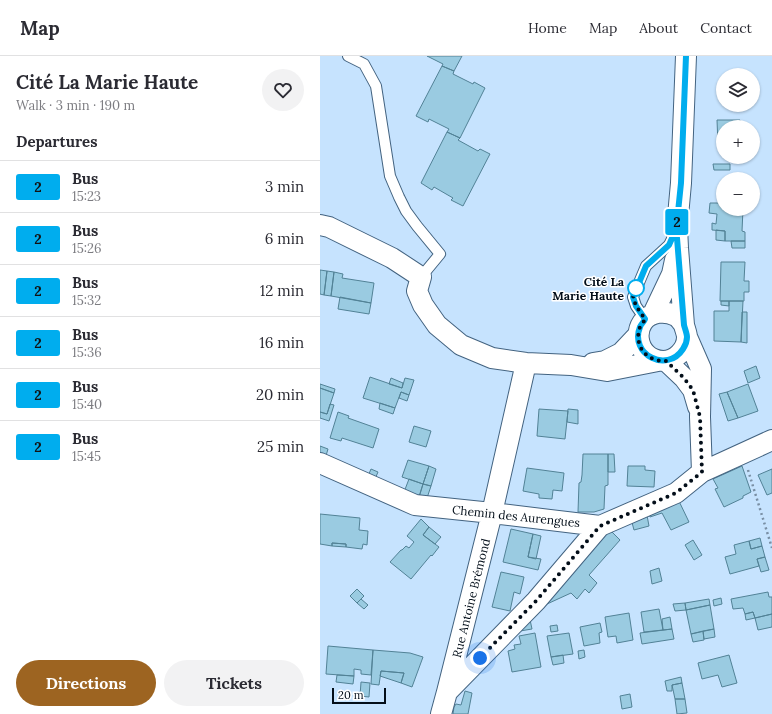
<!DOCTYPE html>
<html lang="en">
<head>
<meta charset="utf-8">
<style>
  body { margin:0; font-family:Lora,serif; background:#f2f2f3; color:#2b2b33; height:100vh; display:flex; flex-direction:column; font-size:15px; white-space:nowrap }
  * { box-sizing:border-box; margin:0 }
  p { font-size:13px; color:#7c7c81 }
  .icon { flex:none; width:22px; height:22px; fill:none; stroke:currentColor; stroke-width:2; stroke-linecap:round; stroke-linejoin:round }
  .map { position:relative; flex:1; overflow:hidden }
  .panel { display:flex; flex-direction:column; background:#fff; width:320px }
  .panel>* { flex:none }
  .badge { padding:0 8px; border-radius:3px; font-size:14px; line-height:26px }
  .tools { position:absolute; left:396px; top:12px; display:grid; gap:8px }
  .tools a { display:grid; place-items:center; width:44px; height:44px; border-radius:50%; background:#fff; box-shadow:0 1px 3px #0004; font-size:20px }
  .scale { position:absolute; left:12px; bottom:10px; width:54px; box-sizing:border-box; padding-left:4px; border:2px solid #030e19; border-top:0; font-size:11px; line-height:14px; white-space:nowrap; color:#030e19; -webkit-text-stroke:3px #fff; paint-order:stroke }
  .you { position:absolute; width:20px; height:20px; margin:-10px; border:3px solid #fff; border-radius:50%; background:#1a73e8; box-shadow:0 0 0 6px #1a73e833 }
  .map>.badge { position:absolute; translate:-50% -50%; box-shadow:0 0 0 2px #fff }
  h2 { padding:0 16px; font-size:15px; line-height:36px }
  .round { display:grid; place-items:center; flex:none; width:42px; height:42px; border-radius:21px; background:#f2f2f3 }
  .head { display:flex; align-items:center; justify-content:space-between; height:68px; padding:0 16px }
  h1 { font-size:19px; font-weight:700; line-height:30px }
  .button { display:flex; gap:8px; margin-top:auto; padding:8px 16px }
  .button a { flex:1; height:46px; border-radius:24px; background:#9d6421; color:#fff; font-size:16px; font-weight:700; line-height:46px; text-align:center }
  .button a+a { background:#f2f2f3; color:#2b2b33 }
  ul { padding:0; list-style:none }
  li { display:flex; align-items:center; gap:12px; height:52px; padding:0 16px; border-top:1px solid #e1e1e2 }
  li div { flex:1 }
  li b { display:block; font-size:15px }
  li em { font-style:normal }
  li .badge { min-width:44px; font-weight:700; text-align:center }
  header { display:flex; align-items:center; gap:24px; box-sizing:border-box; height:56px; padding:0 20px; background:#fff; border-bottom:1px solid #e1e1e2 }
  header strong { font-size:19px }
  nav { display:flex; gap:22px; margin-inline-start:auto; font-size:14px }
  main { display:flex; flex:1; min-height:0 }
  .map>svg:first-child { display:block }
  .building { fill:#9acbe1; stroke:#528296 }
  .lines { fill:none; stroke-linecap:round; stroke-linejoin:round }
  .lane-casing { stroke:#436380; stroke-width:12 }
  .street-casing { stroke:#436380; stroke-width:22 }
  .path { stroke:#798fa4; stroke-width:2.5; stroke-dasharray:2 3; stroke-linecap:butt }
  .lane { stroke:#fff; stroke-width:10 }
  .street { stroke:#fff; stroke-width:20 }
  .line-casing { stroke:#fff; stroke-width:9 }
  .line { stroke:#00adee; stroke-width:6 }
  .walk { stroke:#030e19; stroke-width:4; stroke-dasharray:0 7.2 }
  .stop-dot { fill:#fff; stroke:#00adee; stroke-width:2 }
  .labels { text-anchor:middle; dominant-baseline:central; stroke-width:3; stroke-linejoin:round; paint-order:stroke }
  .stop-label { font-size:12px; font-weight:bold; fill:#030e19; stroke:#fff; text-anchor:end }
  .street-label { font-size:12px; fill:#030e19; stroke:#fff }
</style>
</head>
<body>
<header>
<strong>Map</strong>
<nav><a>Home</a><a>Map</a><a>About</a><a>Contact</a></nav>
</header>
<main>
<section class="panel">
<div class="head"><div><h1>Cité La Marie Haute</h1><p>Walk · 3 min · 190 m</p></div><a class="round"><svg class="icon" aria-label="heart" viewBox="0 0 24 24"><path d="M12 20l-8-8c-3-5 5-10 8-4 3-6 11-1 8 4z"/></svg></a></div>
<h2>Departures</h2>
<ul>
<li><span class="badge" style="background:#00adee;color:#111">2</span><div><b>Bus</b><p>15:23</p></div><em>3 min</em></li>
<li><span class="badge" style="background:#00adee;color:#111">2</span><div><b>Bus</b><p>15:26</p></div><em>6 min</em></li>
<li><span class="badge" style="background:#00adee;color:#111">2</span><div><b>Bus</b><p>15:32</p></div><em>12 min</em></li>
<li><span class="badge" style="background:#00adee;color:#111">2</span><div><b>Bus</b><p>15:36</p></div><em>16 min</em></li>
<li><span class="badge" style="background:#00adee;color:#111">2</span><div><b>Bus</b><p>15:40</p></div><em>20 min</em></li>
<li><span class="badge" style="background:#00adee;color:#111">2</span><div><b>Bus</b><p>15:45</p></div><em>25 min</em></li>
</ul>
<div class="button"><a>Directions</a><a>Tickets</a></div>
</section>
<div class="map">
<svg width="452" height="658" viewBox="0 0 452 658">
  <rect width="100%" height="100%" fill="#c6e3fe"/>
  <path class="building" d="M107,0H142L134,15L122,10L123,8Z
    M122,10L134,15L133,18L153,28L154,26L165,32L140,82L127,76L129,73L109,63L108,66L96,60Z
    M397,64H420V71H403V89H398Z
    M127,76L140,82L138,84L158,95L160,93L170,98L143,150L131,144L133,142L114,131L112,134L101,127Z
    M393,108H410V114H394Z
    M390,147H403V153H423L422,175L425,176V185H405V175L392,174V167L396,168L397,158L389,157Z
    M396,174L405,175V185L396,184Z
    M411,185H425V192H412Z
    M401,206H425L424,225H429V236H424V245H400Z
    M0,214L7,215L4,239L0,238Z
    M7,215L14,216L11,240L4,239Z
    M14,216L23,218L22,222L54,227L51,247L11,240Z
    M20,241L51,247L49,258L18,253Z
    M401,245H409V250L401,249Z
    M409,245H423L421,286L394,285V255H409Z
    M422,256H427V287L421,286Z
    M436,310L440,322L428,327L424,315Z
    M50,321L82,332L85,322L94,324L89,339L81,336L75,352L43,342Z
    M71,322L83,327L82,332L69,328Z
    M0,328L15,333L14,337L0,332Z
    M428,328L438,355L418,362L407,336Z
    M0,332L14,337L7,358L0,356Z
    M81,336L89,339L87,345L79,342Z
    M407,336L418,362L408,365L399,338Z
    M60,347L75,352L73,358L59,353Z
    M10,348L14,349L9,365L0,362V356L7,358Z
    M219,353L248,355L245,383L217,380Z
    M248,353L258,354V368L247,366Z
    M18,356L29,360L28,362L59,373L53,392L22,382L21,385L10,382Z
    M94,370L111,375L106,391L89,386Z
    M0,390L8,393L5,403L0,400Z
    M263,398H288V429L285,430L284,453L274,456H258L259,427L261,426L262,419Z
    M288,398H294L295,416H288Z
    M88,404L109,410L103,428L82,421Z
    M109,410L116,413L111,430L103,428Z
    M308,410H325V414L335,415L334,431L307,430Z
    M422,410L431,436L423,440V442L404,451L395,433L398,432L393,423Z
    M207,412L244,417L242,435L233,434L232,443L219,442V438L203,435Z
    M51,413L58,416L55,423L48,420Z
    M452,413V437L447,439L438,419Z
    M89,423L103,428L99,441L84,436Z
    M103,428L111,430L107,442L99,441Z
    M357,441L369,466L351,474L342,457L330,461L327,453Z
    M326,454L329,470L314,474L310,459Z
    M0,458L40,462L39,474L48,475L47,489L43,488L42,493L26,491V488L12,487V490L0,488Z
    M101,463L109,471L103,479L119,491L112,500L111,499L91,523L70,506L81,494H82L86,490L89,492L94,486L87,480Z
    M109,471L121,481L115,488L103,479Z
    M287,471L300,484L269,519L277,527L269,537L265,533L257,543L251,537L227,548L223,543Z
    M191,473L213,478L208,501L221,503L218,514L183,506Z
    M213,478L221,480L216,503L208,501Z
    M440,482L442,490L431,493L429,485Z
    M373,484L382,499L374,504L365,489Z
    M429,485L431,493L442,490L445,501L437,503L439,510L410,518L405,501L416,498L414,489Z
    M12,487L26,488V491L12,490Z
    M445,501L449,514L441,516L437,503Z
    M339,512L342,525L332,528L330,515Z
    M181,516L204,521L200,538L194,536L190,555L172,551Z
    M37,533L44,540L37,547L30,540Z
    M448,536L449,541H452V558L435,562L433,556L425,558L423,552L413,553L411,543Z
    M401,542L402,548L394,550L393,544Z
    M41,543L48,549L44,553L37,547Z
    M389,543L390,549L366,554L365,547Z
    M365,547L366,554L355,555L353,548Z
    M390,549L394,573L371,578L366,554Z
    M339,553L343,574L324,576L321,556Z
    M433,556L435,562L426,564L425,558Z
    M309,557L313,584L297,587L296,580L288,581L285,561Z
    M452,558V571L438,574L435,562Z
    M209,559L212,573L194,576Z
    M350,561L352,573L343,574L342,563Z
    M280,567L282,576L279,577L280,587L264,590L260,571Z
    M237,569L238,575L231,576L230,570Z
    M352,573L354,583L322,588L320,577Z
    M394,573L395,581L384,583L383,575Z
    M383,575L384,584L373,586L371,578Z
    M215,577L221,611L192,616L188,595L195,593L194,589L201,588L199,580Z
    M249,577L253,598L231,601L227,580Z
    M8,590L53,594L51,619L41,618V614L34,613V620L6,618Z
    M53,594L90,597L103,601L92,631L81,627L84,617L61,615L59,629L51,628Z
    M264,594L265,601L259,603L258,595Z
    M243,599L244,607L233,609L231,601Z
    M409,599L417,627L402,631L398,619L382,623L378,607Z
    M61,615L84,617L81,627L60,620Z
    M17,619L34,620L33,628L16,626Z
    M361,621L362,627L352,629V635H347L345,625Z
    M41,626L50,627L49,641L40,640Z
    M362,627L365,643H355L352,629Z
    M145,635L152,637L148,658H133L134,651L136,648L141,649Z
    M310,638L312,651L302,653L300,640Z
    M355,643H365L367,657L357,658Z"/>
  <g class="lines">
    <defs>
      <path id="lane" d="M28,0L44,8L56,30L70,120L79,141L86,155L97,170L120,198L101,221
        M325,263L316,250L313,241L326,210L349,189L354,179"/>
      <path id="street" d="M0,169L9,171L72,202L101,221L97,235L103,249L117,269L141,289L172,302L206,307L251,309L287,315L338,305
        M333,258L352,218L355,204
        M364,269C362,266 359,262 356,260C350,257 344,256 338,257C309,262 314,304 343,305C355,305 367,294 367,281C367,278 365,273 364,269L358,192L357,171L361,127L366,0
        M367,281L381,313L380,361L382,416
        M346,305L364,322L373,334L378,351
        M273,307L285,305L301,297L318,279
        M0,407L95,449L172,457L280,470L356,437L382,416L452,384
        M127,636L172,457L206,307
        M121,658L127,636L216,545L280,470"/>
    </defs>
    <use href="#lane" class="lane-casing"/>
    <use href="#street" class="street-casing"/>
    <path class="path" d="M428,414L452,492"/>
    <use href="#lane" class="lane"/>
    <use href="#street" class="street"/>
  </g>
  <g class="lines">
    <defs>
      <path id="line" d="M357,182L364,269C365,273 367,278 367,281C367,285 365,290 363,293C347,318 309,298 320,271C321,268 324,266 325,263L316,250L313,241L326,210L349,189L357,171L358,156L361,127L366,0"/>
    </defs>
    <use href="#line" class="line-casing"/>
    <use href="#line" class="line"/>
    <path class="walk" d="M160,602L216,545L280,470L356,437L382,416L380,361L373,334L364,322L346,305C340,305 333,304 328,300C319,294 316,281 320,271C321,269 324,266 325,263L316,250L313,241L316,232"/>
  </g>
  <circle class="stop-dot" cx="316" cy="232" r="8"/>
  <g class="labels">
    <g class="stop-label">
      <text x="304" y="225">Cité La<tspan x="304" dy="14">Marie Haute</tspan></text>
    </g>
    <g class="street-label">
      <text transform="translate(196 460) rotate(6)">Chemin des Aurengues</text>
      <text transform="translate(151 542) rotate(-76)">Rue Antoine Brémond</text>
    </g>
  </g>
</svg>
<div class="tools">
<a><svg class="icon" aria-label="layers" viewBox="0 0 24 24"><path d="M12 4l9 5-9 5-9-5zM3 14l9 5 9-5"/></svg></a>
<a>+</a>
<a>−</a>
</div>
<div class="scale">20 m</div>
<div class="you" style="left:160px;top:602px"></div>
<b class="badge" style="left:357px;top:166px;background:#00adee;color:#111">2</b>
</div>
</main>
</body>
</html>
